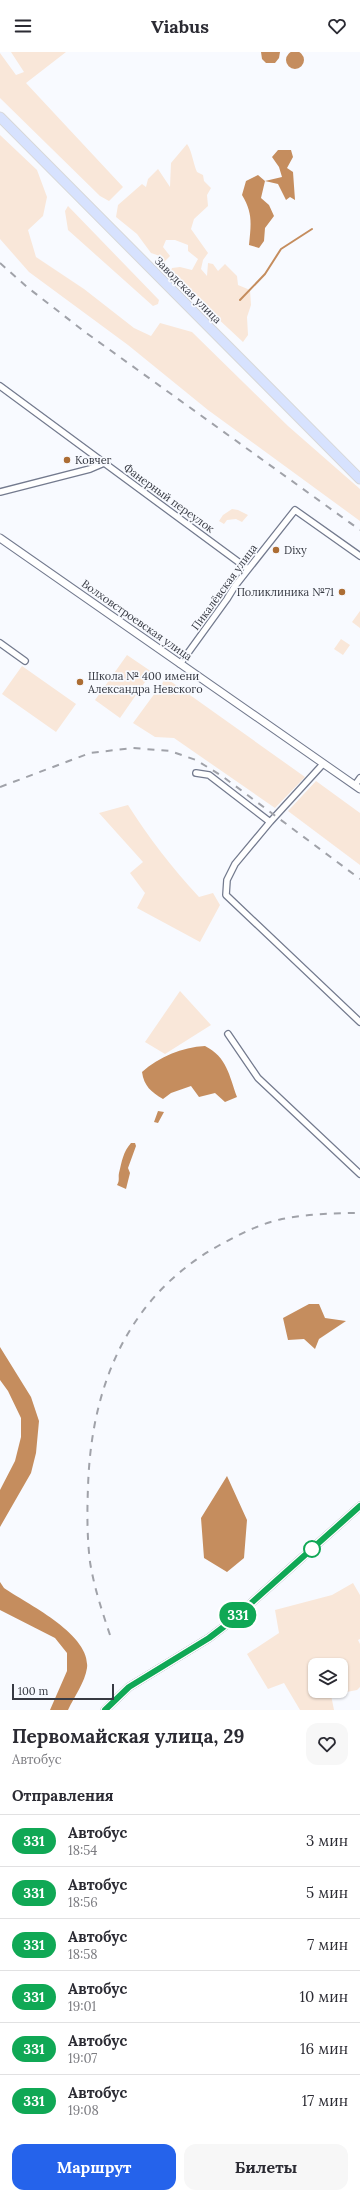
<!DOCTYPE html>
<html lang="ru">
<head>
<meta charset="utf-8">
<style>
  body { margin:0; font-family:Lora,serif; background:#f7f7f7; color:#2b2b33; height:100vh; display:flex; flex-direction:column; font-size:15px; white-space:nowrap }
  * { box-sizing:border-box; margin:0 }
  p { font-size:13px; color:#7c7c81 }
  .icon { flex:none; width:22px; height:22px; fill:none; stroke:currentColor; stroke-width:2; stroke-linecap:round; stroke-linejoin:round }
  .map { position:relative; height:1658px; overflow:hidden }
  .panel { display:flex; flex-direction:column; background:#fff; flex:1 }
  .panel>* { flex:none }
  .badge { padding:0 8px; border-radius:13px; font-size:14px; line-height:26px }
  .tools { position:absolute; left:308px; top:1606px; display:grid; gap:8px }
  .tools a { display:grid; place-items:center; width:40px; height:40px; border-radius:8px; background:#fff; box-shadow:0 1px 3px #0004; font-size:20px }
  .scale { position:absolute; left:12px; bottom:10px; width:102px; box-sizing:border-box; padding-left:4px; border:2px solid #373a43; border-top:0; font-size:11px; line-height:14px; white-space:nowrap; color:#373a43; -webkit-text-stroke:3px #f8faff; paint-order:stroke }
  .map>.badge { position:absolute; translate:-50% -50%; box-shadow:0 0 0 2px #fff }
  h2 { padding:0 12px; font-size:15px; line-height:36px }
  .round { display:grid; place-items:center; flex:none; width:42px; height:42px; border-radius:12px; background:#f7f7f7 }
  .head { display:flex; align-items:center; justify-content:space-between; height:68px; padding:0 12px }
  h1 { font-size:19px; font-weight:700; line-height:30px }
  .cta { display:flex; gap:8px; margin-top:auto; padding:8px 12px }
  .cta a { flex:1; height:46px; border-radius:12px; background:#2563eb; color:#fff; font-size:16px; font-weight:700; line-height:46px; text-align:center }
  .cta a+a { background:#f7f7f7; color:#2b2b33 }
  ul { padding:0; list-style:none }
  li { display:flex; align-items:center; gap:12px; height:52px; padding:0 12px; border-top:1px solid #e1e1e2 }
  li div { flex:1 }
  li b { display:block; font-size:15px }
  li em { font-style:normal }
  li .badge { min-width:44px; font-weight:700; text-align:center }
  header { display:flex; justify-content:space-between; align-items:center; height:52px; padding:0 12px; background:#fff; font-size:18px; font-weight:700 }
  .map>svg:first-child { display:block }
  .green { fill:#f9e7d9; fill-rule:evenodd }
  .water { fill:#c58d5e }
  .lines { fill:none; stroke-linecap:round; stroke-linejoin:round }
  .stream { stroke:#c58d5e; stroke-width:2 }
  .minor-casing { stroke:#737a8e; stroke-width:8 }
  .tertiary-casing { stroke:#737a8e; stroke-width:9 }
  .primary-casing { stroke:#d7d8d9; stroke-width:11 }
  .minor { stroke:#fff; stroke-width:5.5 }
  .tertiary { stroke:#fff; stroke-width:7 }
  .primary { stroke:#d7e2fe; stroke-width:9 }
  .rail { stroke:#a0a2a9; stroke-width:2; stroke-dasharray:7 7; stroke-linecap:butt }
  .line-casing { stroke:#fff; stroke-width:9 }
  .line { stroke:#10a855; stroke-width:6 }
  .poi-dot { fill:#ac6d34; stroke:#f8faff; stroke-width:1.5 }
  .stop-dot { fill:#fff; stroke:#10a855; stroke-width:2 }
  .labels { text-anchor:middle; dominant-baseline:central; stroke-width:3.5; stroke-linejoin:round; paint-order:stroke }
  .street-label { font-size:11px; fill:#373a43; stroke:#f8faff }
  .poi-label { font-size:11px; fill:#373a43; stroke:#f8faff; text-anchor:start }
</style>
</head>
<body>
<header><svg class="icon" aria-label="menu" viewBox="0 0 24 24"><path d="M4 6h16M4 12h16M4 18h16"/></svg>Viabus<svg class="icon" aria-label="heart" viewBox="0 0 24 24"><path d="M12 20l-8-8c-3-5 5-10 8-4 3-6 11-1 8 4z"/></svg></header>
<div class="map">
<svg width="360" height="1658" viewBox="0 0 360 1658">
  <rect width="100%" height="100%" fill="#f8faff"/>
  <path class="green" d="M11,0H66L26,31L123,135L109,149L100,144L0,46V1L16,23L24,20Z
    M0,83L37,118L47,145L43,164L28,178L36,205L84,237L134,276L151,284L160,271L192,280L288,374L360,437V469L208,358L128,293L29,220L0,187Z
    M187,92C192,99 193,111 197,120L203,123L204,129L211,136L207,143L208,154L194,167L191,177L208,201L203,208L201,217L207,224L208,211L213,212L218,219L225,212L237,224L238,233L250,238L251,253L247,265L248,283L243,290L170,222L172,216L180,215L192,218L198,207L188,199V193L175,188H166L163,195L170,204L163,211L160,210V204L151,201L137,182L116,165L118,153L142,132L146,135L148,127L158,117L170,135L171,111Z
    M68,154L159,248L158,252L153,254L68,178L65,159Z
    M232,457L238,458L248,463L242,470L236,467L227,468L224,472L219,469L223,463Z
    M360,559V576L352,570Z
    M341,587L350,593L343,603L334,597Z
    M127,603L152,620L120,666L95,648Z
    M22,614L76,652L56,680L2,642Z
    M166,626L305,725L275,756L174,686L155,685L133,671Z
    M316,729L360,761V813L288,759Z
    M128,753C149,786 172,816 199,845L213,841L220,853L200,890L137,856L145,841L130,821L143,810L99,761Z
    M180,939L211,973L165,1002L145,990Z
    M353,1531L360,1543V1587L358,1588L360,1592V1635L357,1638L331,1643L334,1658H300L284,1631L268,1637L247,1602L279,1581L275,1558L332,1543ZM315,1613H341V1639H315Z"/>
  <path class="water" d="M286 8a9 9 0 1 1 18 0a9 9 0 1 1-18 0Z
    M261,0H280L279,6L275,11H266L262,7Z
    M278,98H291L293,105L287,116L293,120L295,148L290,145L286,148L278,132L265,129L261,146L269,153L274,164L265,176L264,189L259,196L249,193C251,172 253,161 242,143L246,129L258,123L265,129L282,125L279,115L272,105Z
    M205,994C227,1005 229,1023 237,1045L225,1050L215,1041L199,1045L191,1034L171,1041L163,1047C151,1040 144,1034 142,1020C159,1005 182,995 205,994Z
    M158,1059L164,1060L158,1071L154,1070Z
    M131,1091H135L136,1094L128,1116L130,1121L126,1137L117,1133C120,1128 118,1125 119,1121C122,1109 123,1100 131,1091Z
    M309,1252H319L325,1266L346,1269L319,1287L315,1297L304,1287L288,1288L283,1266Z
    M0,1295L31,1345L39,1369L36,1401L31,1421L0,1475V1438L15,1409L21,1385V1366L8,1339L0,1328Z
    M227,1424L247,1468L244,1506L227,1520L204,1506L201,1466Z
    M0,1530L4,1536C27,1552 91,1582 87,1616C85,1630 74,1645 68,1658H50L67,1619V1601L55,1586L0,1558Z"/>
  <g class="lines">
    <path class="stream" d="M240,248L265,222L281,197L312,177"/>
    <defs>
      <path id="minor" d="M0,334L248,517
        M0,440L90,417L104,411
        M0,591L25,609
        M180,612L227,547L235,534L295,458L360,504
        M323,712L270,770L235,812L227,828L226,843L360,970
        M196,721L209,723L270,770
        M355,733L360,726
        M228,982L258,1026L360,1122"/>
      <path id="tertiary" d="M0,486L360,737
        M105,1658L129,1635L209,1586L230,1570L360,1454"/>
      <path id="primary" d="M0,65L360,427"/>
    </defs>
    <use href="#minor" class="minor-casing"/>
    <use href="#tertiary" class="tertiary-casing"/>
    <use href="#primary" class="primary-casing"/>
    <use href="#minor" class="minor"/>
    <use href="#tertiary" class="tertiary"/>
    <use href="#primary" class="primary"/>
    <path class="rail" d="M0,211L27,235L85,280L360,478
      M0,735L90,701L133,696L170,699L196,708L222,724L360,827
      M110,1583C102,1559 94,1535 90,1510C87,1485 87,1460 88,1435C91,1335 127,1245 218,1194C238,1183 259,1172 282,1167C307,1162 334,1161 360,1161"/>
  </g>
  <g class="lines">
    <defs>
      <path id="line" d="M105,1658L129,1635L209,1586L230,1570L360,1454"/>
    </defs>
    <use href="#line" class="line-casing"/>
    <use href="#line" class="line"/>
  </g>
  <g class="poi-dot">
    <circle cx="67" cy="408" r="4"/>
    <circle cx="276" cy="498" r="4"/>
    <circle cx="342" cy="540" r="4"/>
    <circle cx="80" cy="630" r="4"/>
  </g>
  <circle class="stop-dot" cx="312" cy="1497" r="8"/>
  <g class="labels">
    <g class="street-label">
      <text transform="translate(188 238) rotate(45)">Заводская улица</text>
      <text transform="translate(169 446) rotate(36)">Фанерный переулок</text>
      <text transform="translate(224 535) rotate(-54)">Пикалёвская улица</text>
      <text transform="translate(137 568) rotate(35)">Волховстроевская улица</text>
    </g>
    <g class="poi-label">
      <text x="75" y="408">Ковчег</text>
      <text x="284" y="498">Dixy</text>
      <text x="334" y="540" text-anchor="end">Поликлиника №71</text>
      <text x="88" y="624">Школа № 400 имени<tspan x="88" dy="13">Александра Невского</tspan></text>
    </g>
  </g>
</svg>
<div class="tools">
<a><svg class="icon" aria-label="layers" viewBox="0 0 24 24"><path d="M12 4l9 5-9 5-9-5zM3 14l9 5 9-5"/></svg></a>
</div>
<div class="scale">100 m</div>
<b class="badge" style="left:238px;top:1563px;background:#10a855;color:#fff">331</b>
</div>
<section class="panel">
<div class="head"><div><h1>Первомайская улица, 29</h1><p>Автобус</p></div><a class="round"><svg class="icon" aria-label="heart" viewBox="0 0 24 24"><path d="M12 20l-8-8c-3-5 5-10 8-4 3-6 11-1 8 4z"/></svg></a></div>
<h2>Отправления</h2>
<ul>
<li><span class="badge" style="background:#10a855;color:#fff">331</span><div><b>Автобус</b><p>18:54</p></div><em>3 мин</em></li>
<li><span class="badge" style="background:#10a855;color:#fff">331</span><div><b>Автобус</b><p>18:56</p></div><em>5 мин</em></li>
<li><span class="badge" style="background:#10a855;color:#fff">331</span><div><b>Автобус</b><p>18:58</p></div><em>7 мин</em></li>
<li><span class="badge" style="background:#10a855;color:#fff">331</span><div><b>Автобус</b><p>19:01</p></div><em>10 мин</em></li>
<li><span class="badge" style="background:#10a855;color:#fff">331</span><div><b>Автобус</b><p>19:07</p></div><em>16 мин</em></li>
<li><span class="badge" style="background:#10a855;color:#fff">331</span><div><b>Автобус</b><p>19:08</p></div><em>17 мин</em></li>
</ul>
<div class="cta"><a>Маршрут</a><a>Билеты</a></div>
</section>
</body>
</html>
